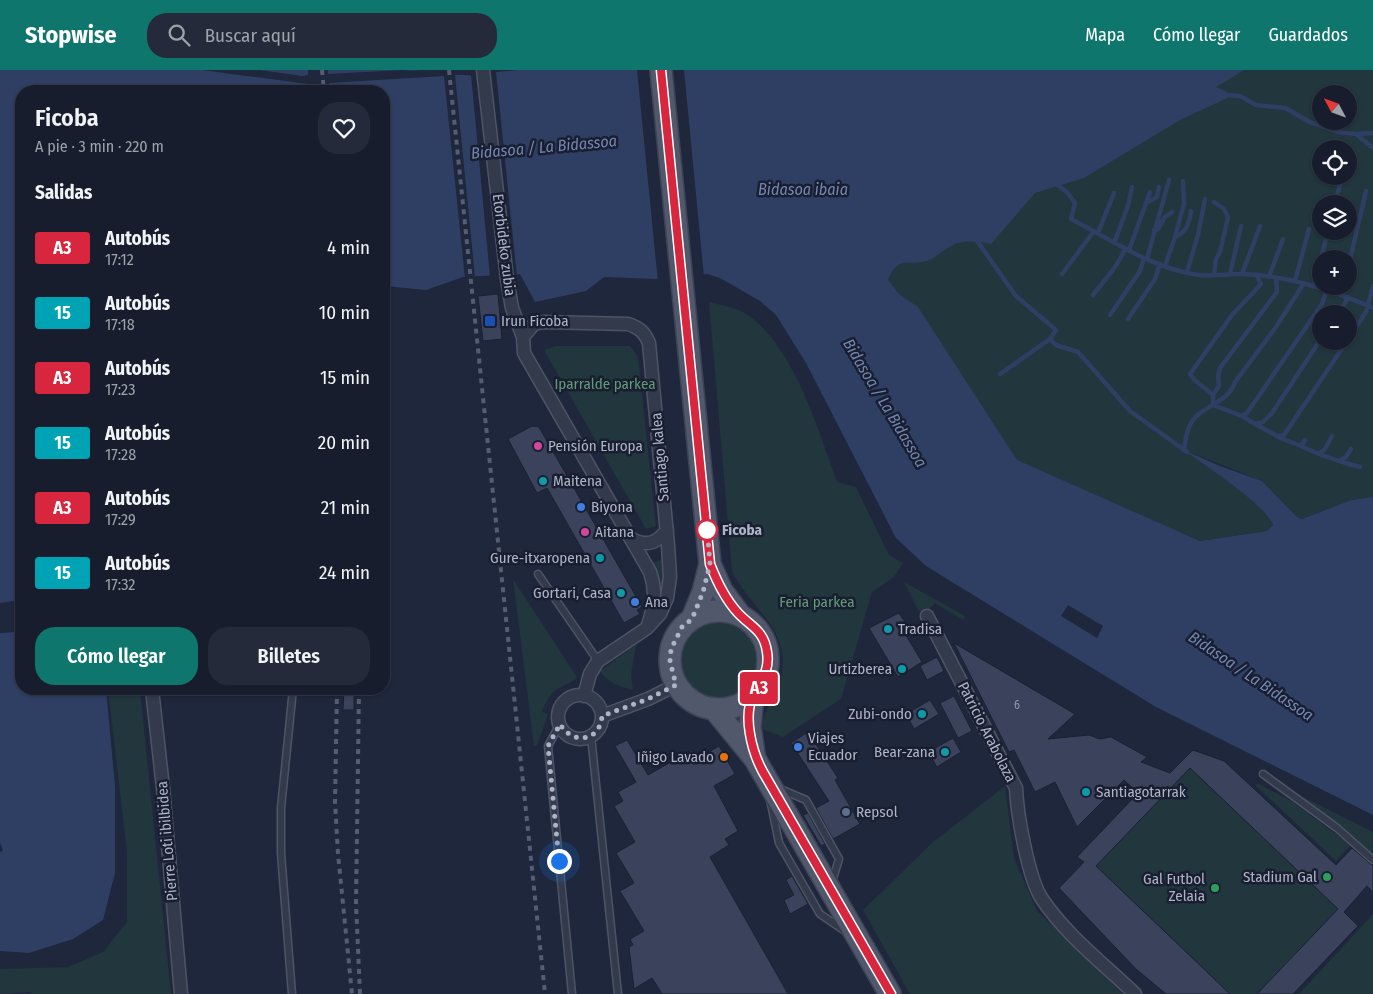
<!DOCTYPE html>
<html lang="es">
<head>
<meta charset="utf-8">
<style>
  body { margin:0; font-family:"Fira Sans Condensed",sans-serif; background:#242a39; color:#f1f3f6; height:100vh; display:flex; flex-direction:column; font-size:19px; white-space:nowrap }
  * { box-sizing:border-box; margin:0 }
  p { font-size:16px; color:#9ea2aa }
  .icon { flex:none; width:28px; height:28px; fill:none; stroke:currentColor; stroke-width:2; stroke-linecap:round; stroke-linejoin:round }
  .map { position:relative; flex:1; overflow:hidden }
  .drawer { position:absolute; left:15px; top:15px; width:375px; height:610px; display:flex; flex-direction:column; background:#171d2d; border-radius:20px; box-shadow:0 1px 4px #0004,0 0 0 1px #363b49 }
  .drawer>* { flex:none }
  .badge { padding:0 10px; border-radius:4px; font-size:18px; line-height:32px }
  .needle { width:32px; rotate:311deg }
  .controls { position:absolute; left:1312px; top:15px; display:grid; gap:10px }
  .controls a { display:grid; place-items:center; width:45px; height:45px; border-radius:50%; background:#171d2d; box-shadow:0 1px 4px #0004,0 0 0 1px #363b49; font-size:25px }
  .you { position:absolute; width:25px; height:25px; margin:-12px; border:4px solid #fff; border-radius:50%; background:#1a73e8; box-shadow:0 0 0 8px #1a73e833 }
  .map>.badge { position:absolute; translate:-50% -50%; box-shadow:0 0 0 2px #fff }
  h2 { padding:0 20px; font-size:19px; line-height:45px }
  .round { display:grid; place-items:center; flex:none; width:52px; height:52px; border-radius:20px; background:#242a39 }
  .overview { display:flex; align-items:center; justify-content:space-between; height:85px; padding:0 20px }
  h1 { font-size:24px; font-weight:600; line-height:38px }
  .primary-button { display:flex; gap:10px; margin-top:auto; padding:10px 20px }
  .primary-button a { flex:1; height:58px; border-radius:20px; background:#0f766e; color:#fff; font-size:20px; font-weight:600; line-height:58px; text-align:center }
  .primary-button a+a { background:#242a39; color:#f1f3f6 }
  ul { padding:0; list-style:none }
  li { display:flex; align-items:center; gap:15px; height:65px; padding:0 20px }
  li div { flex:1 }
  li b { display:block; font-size:19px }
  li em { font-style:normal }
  li .badge { min-width:55px; font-weight:700; text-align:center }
  header { display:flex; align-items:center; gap:30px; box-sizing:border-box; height:70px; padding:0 25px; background:#0f766e; color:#fff }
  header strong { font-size:24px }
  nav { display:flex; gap:28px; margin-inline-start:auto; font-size:18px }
  .search { width:350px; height:45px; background:#242a39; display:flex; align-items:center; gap:12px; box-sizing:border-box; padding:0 18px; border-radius:20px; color:#9ea2aa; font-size:19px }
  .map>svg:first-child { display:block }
  .green { fill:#21363d; fill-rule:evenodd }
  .water { fill:#2f3e63 }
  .pier { fill:#1f273c }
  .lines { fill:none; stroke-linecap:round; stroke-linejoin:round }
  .stream { stroke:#2f3e63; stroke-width:4.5 }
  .building { fill:#3b435c; stroke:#1b2132 }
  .lane-casing { stroke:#4e5466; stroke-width:9 }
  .street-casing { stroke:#4e5466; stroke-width:15 }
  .primary-casing { stroke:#3d4355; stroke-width:24 }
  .lane { stroke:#333a4c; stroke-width:6 }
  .street { stroke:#333a4c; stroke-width:12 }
  .primary { stroke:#51586c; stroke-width:21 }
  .rail { stroke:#555d73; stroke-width:4; stroke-dasharray:5 5; stroke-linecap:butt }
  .line-casing { stroke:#fff; stroke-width:11 }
  .line { stroke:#d7263d; stroke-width:8 }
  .walk { stroke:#aeb4c8; stroke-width:5; stroke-dasharray:0 9 }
  .transit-dot { fill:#1a4fb4; stroke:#191f30; stroke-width:2 }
  .hotel-dot { fill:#d1479c; stroke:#191f30; stroke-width:2 }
  .culture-dot { fill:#0f9aa8; stroke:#191f30; stroke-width:2 }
  .shop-dot { fill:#3f7fe0; stroke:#191f30; stroke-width:2 }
  .stop-dot { fill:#fff; stroke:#d7263d; stroke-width:2.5 }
  .food-dot { fill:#e8710a; stroke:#191f30; stroke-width:2 }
  .service-dot { fill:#5c6f8a; stroke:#191f30; stroke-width:2 }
  .leisure-dot { fill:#2e9e5b; stroke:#191f30; stroke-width:2 }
  .labels { text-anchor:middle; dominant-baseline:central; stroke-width:5; stroke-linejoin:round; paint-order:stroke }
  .number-label { font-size:12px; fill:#9198ad }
  .street-label { font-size:15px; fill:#aeb4c8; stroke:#191f30 }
  .poi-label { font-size:15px; fill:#aeb4c8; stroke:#191f30; text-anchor:start }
  .park-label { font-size:15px; fill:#639b78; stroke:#191f30 }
  .stop-label { font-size:15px; font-weight:bold; fill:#aeb4c8; stroke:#191f30; text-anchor:start }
  .water-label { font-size:16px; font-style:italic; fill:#7386b3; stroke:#191f30 }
</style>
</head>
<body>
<header>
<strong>Stopwise</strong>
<div class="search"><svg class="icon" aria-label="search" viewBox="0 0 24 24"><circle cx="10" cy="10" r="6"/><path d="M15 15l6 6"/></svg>Buscar aquí</div>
<nav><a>Mapa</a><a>Cómo llegar</a><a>Guardados</a></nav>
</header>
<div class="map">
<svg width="1373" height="924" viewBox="0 0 1373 924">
  <rect width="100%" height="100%" fill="#1f273c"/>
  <path class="green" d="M1221,0H1373V427L1351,430L1302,449L1297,447L1262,411L1187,381C1208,397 1264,433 1273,455L1267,461L1200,471L1017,391L957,356L873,181ZM1321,24H1349V51H1321ZM1321,79H1349V106H1321ZM1321,134H1349V161H1321ZM1321,189H1349V216H1321ZM1321,244H1349V271H1321Z
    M709,232C721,235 735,237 746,244C793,274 819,362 837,412L856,417L889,485L903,493L894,507L872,522L841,629L783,667L762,659C763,637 779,623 782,602C789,558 749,537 732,501Z
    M556,276H630L638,287L656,456L646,459L544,280Z
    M665,488L666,504L660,537L650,494Z
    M513,509L577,607C572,613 566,614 559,618C550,623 546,632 542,642L548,644L537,676H534Z
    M904,512L965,546L963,550L935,533L926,543L918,540Z
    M680 589a39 39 0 1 1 78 0a39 39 0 1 1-78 0Z
    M636,575L631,605L633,620C620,617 608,613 600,601Z
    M108,619H140L171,924H32L30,922L0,924V899L68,897L103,882L127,852V782Z
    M1190,698L1338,839L1257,924H1230L1096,796Z
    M1259,714L1291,731L1351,775L1336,791L1255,715Z
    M1005,716L1014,788L1037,841L1123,924H910L863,840L933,772Z
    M1303,727L1373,762L1372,784L1345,760L1301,730Z
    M1373,844V924H1299Z"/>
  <path class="water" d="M0,0H411L476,6L485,0H1244L1216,17L1234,25L1180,50L1084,108L1035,123L991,174C975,171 960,169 946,179C941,182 935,188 929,190C908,198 899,183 888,210L899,224L918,237L1017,390L1200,471L1267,461L1273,455C1264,433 1205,396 1184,380L1220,396L1262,411L1297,447L1302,449L1351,430L1373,427V745L1156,637L926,496L896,468L806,293L776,245L760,231L720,208L707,204L656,209L604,207L586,221L535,232L520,204L463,207L426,220L384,216V21H21V533L14,531L0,533Z
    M21,558V619H106L115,716V803L103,850L73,869L29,883L0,881V782L3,781L0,772V563L18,562Z"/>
  <path class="pier" d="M202,0H260L302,6L308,5V0H328V4L402,0L475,4L480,0H519L496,2L517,207L496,209L490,207L471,4L455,5L475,207L465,208L444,6L329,13L330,21H309L308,14Z
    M637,0H684L704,207L658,212Z
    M1068,535L1103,556L1097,568L1061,546Z"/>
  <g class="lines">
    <path class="stream" d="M1228,25L1240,26L1256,35L1285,38L1310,52L1337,62L1356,64L1373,78
      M1357,64L1373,63
      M1056,114L1067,122L1075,133L1071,149C1112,170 1152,199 1199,205C1213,206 1227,204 1241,204C1287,205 1332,220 1373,238
      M1214,132L1224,139L1228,147L1220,182L1216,189L1214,205
      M1146,133L1157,127L1159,117
      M1335,134L1342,107
      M1154,160L1158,159L1165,147L1172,142
      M1098,163L1114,123
      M1175,167L1184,134L1183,111
      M975,168L1016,226L1056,260L1050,269L1056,275L1078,282L1130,341L1187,382
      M1114,173L1128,136L1132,117
      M1129,180L1150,122
      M1147,189L1169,110
      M1349,194L1366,121
      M1165,196L1175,167C1187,162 1189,154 1191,141
      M1187,202L1198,165L1205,129
      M1062,204L1094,161
      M1230,204L1241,156
      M1242,204L1260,156
      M1269,207L1283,169
      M1295,211L1309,159
      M1314,216L1328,161
      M1093,225C1104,210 1119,196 1125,178
      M1339,244L1348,227
      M1110,245L1140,201L1144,188
      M1128,249L1155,209L1160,194
      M1349,268L1366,242L1373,216
      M1000,304L1050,269
      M1213,325L1219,316L1218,306L1220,298L1277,222L1276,208
      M1213,335L1242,346L1247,343L1322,234L1327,220
      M1213,335V325C1205,317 1195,313 1190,304L1232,245L1261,214L1257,206
      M1242,346L1255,354L1263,352L1272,343L1321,269
      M1255,354L1277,366L1284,365L1347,271
      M1278,367L1301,376L1305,370
      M1301,376L1319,384L1325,379L1332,366
      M1184,380C1185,372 1186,364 1189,357C1198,335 1228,335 1235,312L1276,257L1304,213
      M1319,384L1339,391L1346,387L1351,379
      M1339,391L1360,397"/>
  </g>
  <path class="building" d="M498,224L502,269L483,271L478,226Z
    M532,356L539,357L642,537L637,540L640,544L624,553L547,418L537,423L508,369Z
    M899,543L909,558L904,562L922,592L898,607L869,558Z
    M954,573L1075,644L1048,669L1089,665L1100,669L1111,667L1147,687L1141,692L1170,703L1193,680L1224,691L1336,795L1352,778L1373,796V822L1367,816L1344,842L1358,856L1293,924H1257L1338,839L1190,698L1096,796L1230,924H1166L1136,899L1059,818L1084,792L1077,787L1138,723L1124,710L1077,757L1055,712L1035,722L1014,680L1009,682Z
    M937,587L944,601L927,610L920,596Z
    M344,619H354V640H343Z
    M954,626L972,661L958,668L940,633Z
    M930,630L939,644L914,659L906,644Z
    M808,662L838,708L835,710L860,754L833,769L816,738L829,731L791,673Z
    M953,668L961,682L937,697L928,682Z
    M627,670L648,705L692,680L697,689L719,676L735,704L714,716L738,761L725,769L729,775L710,787L788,924H662L652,908L634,919L629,877L633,875L630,869L644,861L620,821L634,813L616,783L635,772L614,736L623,731L618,722L636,712L615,676Z
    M808,743L825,774L821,776L803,745Z
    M792,806L808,834L790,844L784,830L794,825L786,810Z"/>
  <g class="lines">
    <defs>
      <path id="lane" d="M538,504L598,591
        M560,654L548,676L572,924
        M591,666L618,924
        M1263,704L1337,758L1373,790
        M778,718L806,730L839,789L832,812
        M770,729L779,773L820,844L845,861
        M292,924L281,783V738L293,619"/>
      <path id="street" d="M483,0L507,209L512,238L523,267
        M632,469C647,477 657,473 667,460
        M927,546L1016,718C1017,743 1028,808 1042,829C1066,865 1104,894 1135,924
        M152,619L163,718L181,924
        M558 647a22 22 0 1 1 44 0a22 22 0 1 1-44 0Z
        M584,626L590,604L598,591L647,558L660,544L667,528L670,507L668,475L649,273C644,261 639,258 628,254L544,252L534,254L523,267L524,283L650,502C657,522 654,538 647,558
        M602,646L648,629L676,615"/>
      <path id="primary" d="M661,0L710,494L722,521L740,545
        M670 590a49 49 0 1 1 98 0a49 49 0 1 1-98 0Z
        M692,549L703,522L710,494
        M753,625L750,657L754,684
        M714,639L755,689L890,924"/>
    </defs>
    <use href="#lane" class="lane-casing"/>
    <use href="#street" class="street-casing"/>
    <use href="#primary" class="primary-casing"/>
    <use href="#lane" class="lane"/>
    <use href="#street" class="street"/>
    <use href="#primary" class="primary"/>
    <path class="rail" d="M322,0L324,21
      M449,0L545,924
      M337,619L335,732L338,784L352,924
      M359,619L356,834L360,924"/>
  </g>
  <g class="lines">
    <defs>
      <path id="line" d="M661,0L710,494C717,512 725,529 738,543C751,557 764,560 767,582C770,599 762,610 754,624C742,645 752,682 763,702L891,924"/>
    </defs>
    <use href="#line" class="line-casing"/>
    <use href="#line" class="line"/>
    <path class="walk" d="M559,791L548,676L560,654C572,675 600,672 602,646L648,629L676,615L670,591L671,579L682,557L692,549L703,522L710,494L707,457V460"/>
  </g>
  <rect class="transit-dot" x="484" y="245" width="12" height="12" rx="2.5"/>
  <g class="hotel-dot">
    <circle cx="538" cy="376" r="5"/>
    <circle cx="585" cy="462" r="5"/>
  </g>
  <g class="culture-dot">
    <circle cx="543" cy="411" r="5"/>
    <circle cx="600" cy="488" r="5"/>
    <circle cx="621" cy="523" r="5"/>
    <circle cx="888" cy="559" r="5"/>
    <circle cx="902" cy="599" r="5"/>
    <circle cx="922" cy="644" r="5"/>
    <circle cx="945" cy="682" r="5"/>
    <circle cx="1086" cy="722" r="5"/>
  </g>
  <g class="shop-dot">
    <circle cx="581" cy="437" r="5"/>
    <circle cx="635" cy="532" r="5"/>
    <circle cx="798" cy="677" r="5"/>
  </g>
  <circle class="stop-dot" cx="707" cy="460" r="10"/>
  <circle class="food-dot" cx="724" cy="687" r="5"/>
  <circle class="service-dot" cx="846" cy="742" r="5"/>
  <g class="leisure-dot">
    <circle cx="1327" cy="807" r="5"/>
    <circle cx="1215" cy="818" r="5"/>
  </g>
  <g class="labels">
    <g class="number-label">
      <text x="1017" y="635">6</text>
    </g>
    <g class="street-label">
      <text transform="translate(504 175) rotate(83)">Etorbideko zubia</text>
      <text transform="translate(660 387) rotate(-95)">Santiago kalea</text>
      <text transform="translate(987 662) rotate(63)">Patricio Arabolaza</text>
      <text transform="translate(167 771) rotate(-95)">Pierre Loti ibilbidea</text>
    </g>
    <g class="poi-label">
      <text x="501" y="251">Irun Ficoba</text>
      <text x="548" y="376">Pensión Europa</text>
      <text x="553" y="411">Maitena</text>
      <text x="591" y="437">Biyona</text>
      <text x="595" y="462">Aitana</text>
      <text x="590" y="488" text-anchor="end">Gure-itxaropena</text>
      <text x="611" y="523" text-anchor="end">Gortari, Casa</text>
      <text x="645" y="532">Ana</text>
      <text x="898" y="559">Tradisa</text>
      <text x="892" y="599" text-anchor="end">Urtizberea</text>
      <text x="912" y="644" text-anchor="end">Zubi-ondo</text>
      <text x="808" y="668">Viajes<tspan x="808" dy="17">Ecuador</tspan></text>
      <text x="935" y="682" text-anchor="end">Bear-zana</text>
      <text x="714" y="687" text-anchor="end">Iñigo Lavado</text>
      <text x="1096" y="722">Santiagotarrak</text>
      <text x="856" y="742">Repsol</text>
      <text x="1317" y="807" text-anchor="end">Stadium Gal</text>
      <text x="1205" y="809" text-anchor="end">Gal Futbol<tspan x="1205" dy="17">Zelaia</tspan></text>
    </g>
    <g class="park-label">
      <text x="605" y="314">Iparralde parkea</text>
      <text x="817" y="532">Feria parkea</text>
    </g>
    <g class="stop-label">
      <text x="722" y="460">Ficoba</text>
    </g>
    <g class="water-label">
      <text transform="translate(544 77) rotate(-5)">Bidasoa / La Bidassoa</text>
      <text x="803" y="119">Bidasoa ibaia</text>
      <text transform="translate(885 333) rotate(59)">Bidasoa / La Bidassoa</text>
      <text transform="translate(1251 606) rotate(34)">Bidasoa / La Bidassoa</text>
    </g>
  </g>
</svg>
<div class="controls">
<a><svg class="needle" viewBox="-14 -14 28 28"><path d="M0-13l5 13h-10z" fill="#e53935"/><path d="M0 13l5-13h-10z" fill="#9ea2aa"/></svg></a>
<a><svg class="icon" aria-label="locate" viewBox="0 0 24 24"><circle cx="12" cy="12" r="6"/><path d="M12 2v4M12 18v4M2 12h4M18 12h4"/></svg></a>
<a><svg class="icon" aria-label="layers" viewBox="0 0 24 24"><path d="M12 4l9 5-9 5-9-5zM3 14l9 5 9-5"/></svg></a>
<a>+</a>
<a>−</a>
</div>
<div class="you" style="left:559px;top:791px"></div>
<b class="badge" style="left:759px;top:618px;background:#d7263d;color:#fff">A3</b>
<section class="drawer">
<div class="overview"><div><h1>Ficoba</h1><p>A pie · 3 min · 220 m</p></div><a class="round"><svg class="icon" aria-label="heart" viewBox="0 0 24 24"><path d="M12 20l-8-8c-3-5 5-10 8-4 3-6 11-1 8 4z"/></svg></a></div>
<h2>Salidas</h2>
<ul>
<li><span class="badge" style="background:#d7263d;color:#fff">A3</span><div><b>Autobús</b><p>17:12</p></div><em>4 min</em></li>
<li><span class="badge" style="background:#00a3b4;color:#fff">15</span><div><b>Autobús</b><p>17:18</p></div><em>10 min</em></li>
<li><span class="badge" style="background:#d7263d;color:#fff">A3</span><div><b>Autobús</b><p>17:23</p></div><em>15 min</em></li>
<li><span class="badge" style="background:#00a3b4;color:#fff">15</span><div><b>Autobús</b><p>17:28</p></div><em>20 min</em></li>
<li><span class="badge" style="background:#d7263d;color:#fff">A3</span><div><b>Autobús</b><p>17:29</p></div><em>21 min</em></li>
<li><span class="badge" style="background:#00a3b4;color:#fff">15</span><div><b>Autobús</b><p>17:32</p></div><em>24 min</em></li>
</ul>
<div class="primary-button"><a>Cómo llegar</a><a>Billetes</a></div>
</section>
</div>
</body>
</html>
